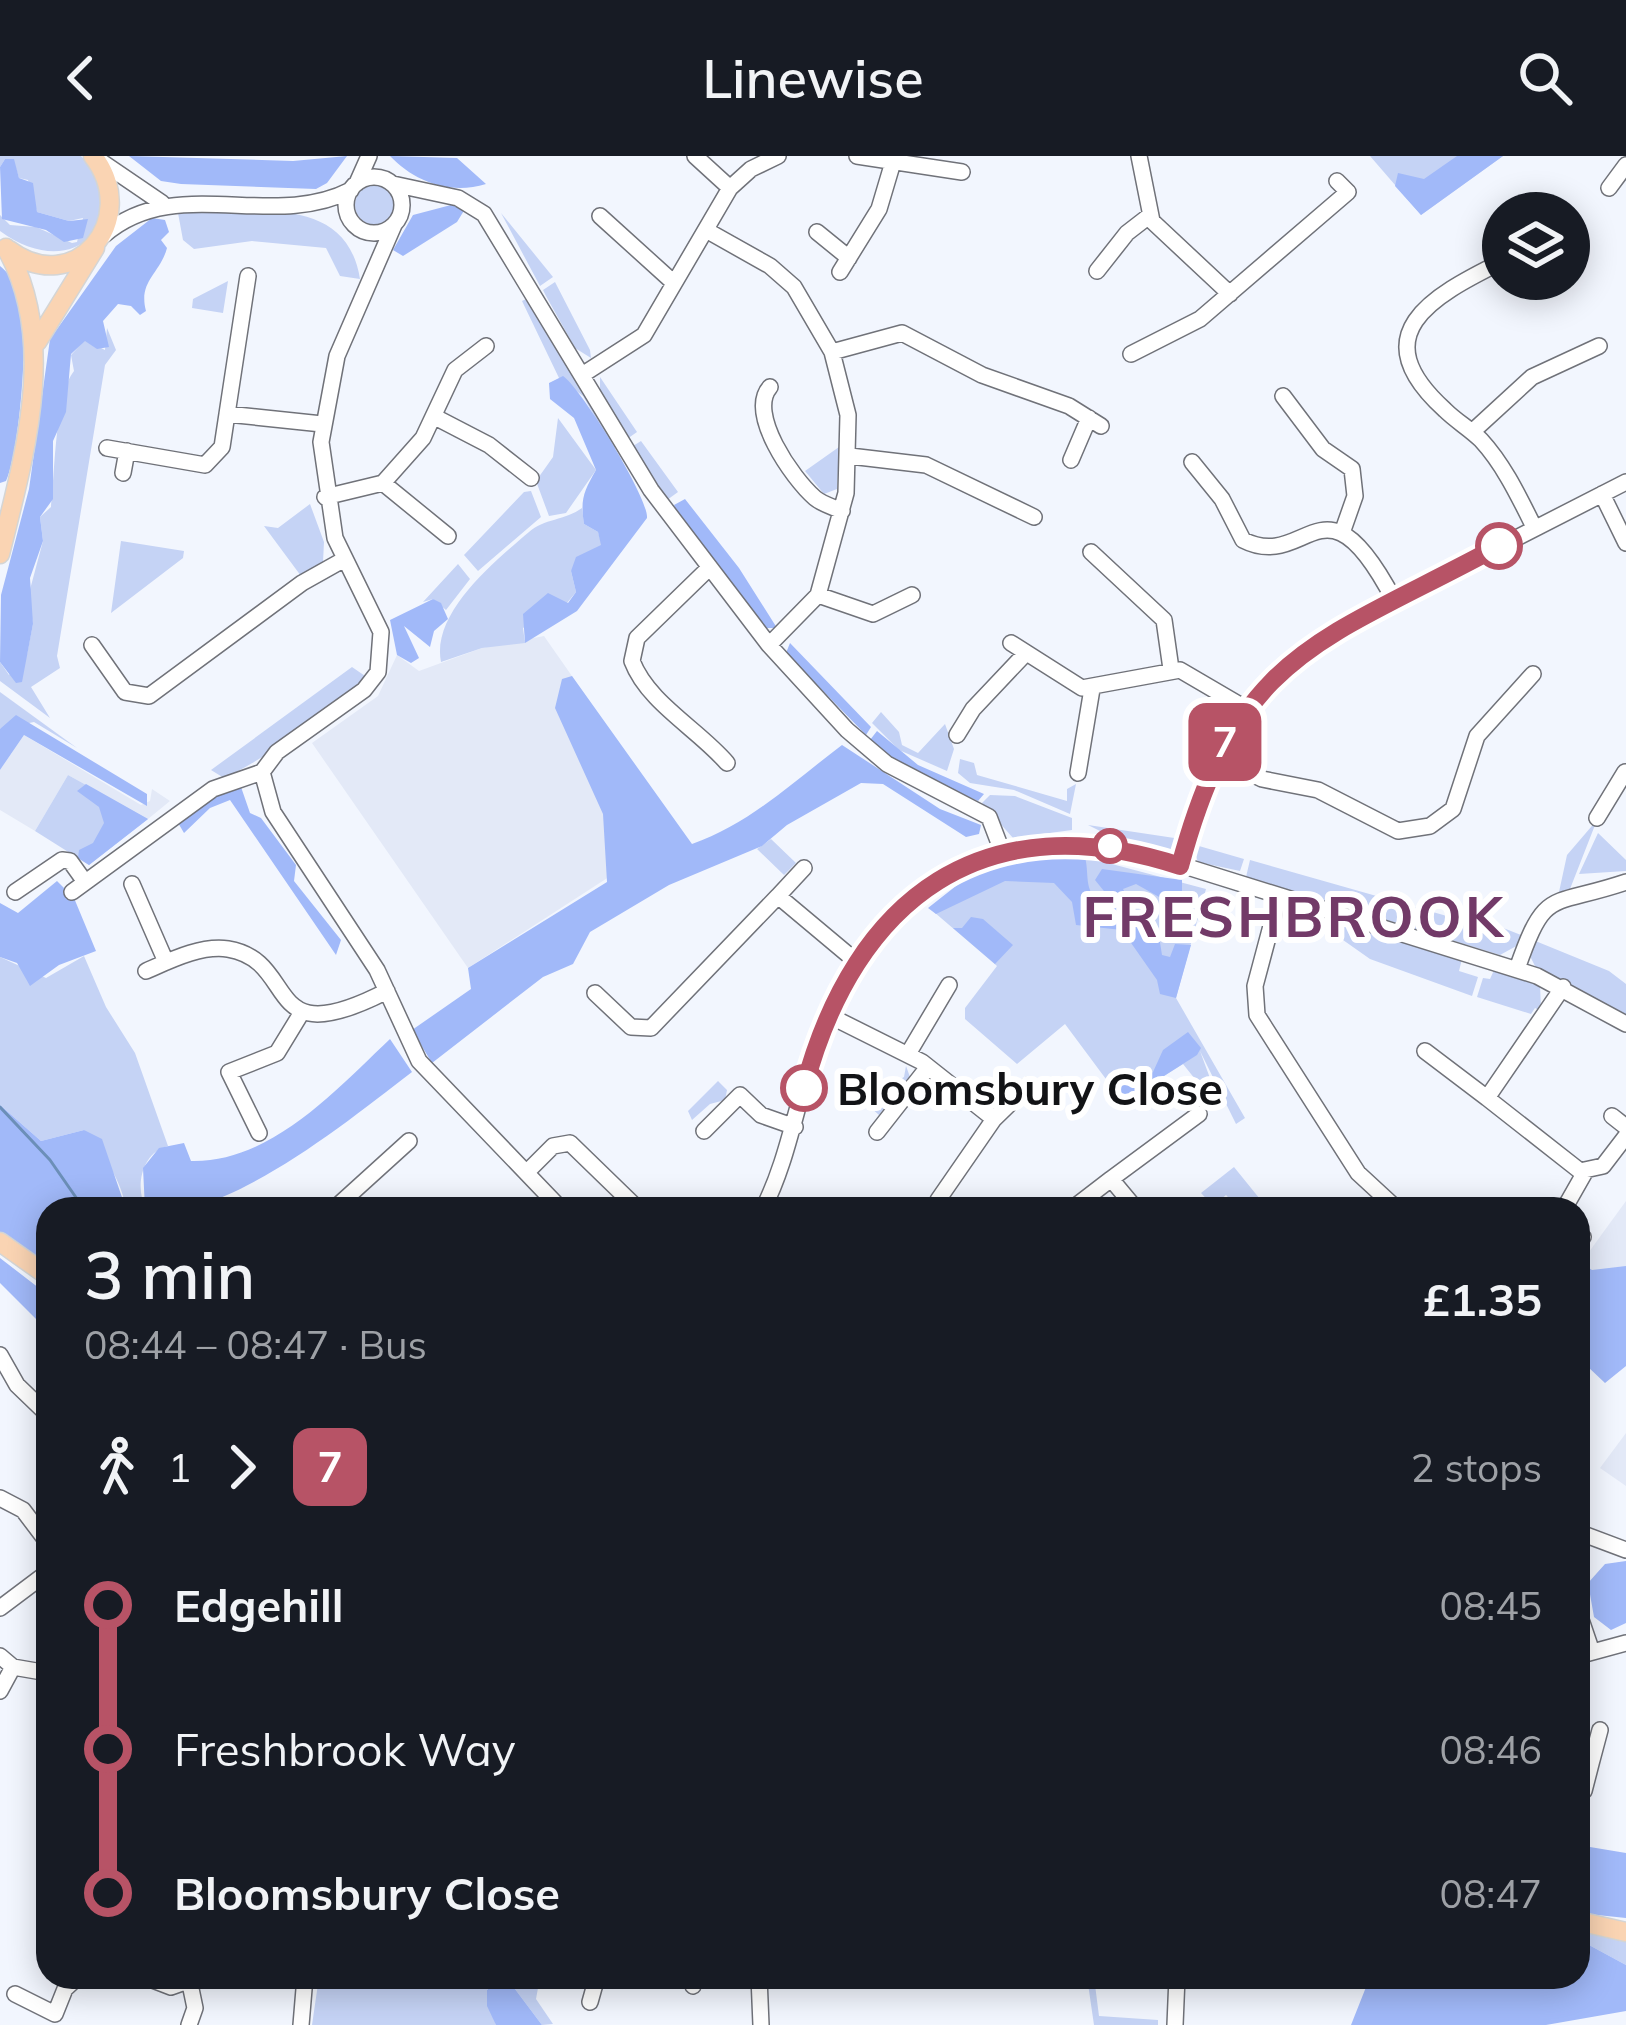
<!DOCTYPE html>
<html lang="en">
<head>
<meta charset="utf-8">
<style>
  body { margin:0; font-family:Mulish,sans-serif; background:#20242c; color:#f1f3f6; height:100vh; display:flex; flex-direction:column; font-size:45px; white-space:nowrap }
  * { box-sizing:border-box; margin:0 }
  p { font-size:39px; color:#9ea1a6 }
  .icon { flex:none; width:66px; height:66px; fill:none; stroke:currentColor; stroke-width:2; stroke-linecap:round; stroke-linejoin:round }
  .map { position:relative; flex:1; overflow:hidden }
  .side { position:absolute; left:36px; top:1041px; width:1554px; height:792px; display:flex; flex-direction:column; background:#171b24; border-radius:36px; box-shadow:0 6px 30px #0003 }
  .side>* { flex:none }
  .badge { padding:0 24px; border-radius:18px; font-size:42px; line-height:78px }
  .fabs { position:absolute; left:1482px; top:36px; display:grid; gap:24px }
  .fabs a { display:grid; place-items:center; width:108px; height:108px; border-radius:50%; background:#171b24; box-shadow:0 6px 30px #0003; font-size:60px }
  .map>.badge { position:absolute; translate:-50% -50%; box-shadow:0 0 0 6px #fff }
  .legs { display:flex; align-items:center; gap:18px; height:132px; padding:0 48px; font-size:39px }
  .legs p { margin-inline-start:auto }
  .summary { display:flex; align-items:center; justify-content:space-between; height:204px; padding:0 48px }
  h1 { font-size:66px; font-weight:600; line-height:90px }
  ul { padding:0 48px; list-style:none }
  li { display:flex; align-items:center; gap:42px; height:144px; font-size:45px }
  li i { display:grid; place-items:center; width:18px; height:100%; margin:0 15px; background:currentColor }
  li i::after { content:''; width:30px; height:30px; margin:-15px; border:9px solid; border-radius:50%; background:#171b24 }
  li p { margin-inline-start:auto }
  li:first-child i { background:linear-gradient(#0000 50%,currentColor 0) }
  li:last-child i { background:linear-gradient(currentColor 50%,#0000 0) }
  header { display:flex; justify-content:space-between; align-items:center; height:156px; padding:0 48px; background:#171b24; font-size:54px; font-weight:600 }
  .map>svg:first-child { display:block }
  .built { fill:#e3e9f7 }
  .green { fill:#c5d3f5 }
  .forest { fill:#a1b9f9 }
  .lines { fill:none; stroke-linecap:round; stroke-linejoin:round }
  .stream { stroke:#6c8fb8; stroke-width:3 }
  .minor-casing { stroke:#707279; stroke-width:18 }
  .major-casing { stroke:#d4d5d5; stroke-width:21 }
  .minor { stroke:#fff; stroke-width:15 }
  .major { stroke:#fad4b3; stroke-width:18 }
  .line-1-casing { stroke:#fff; stroke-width:27 }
  .line-1 { stroke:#b75366; stroke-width:18 }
  .stop-1-dot { fill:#fff; stroke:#b75366; stroke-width:6 }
  .labels { text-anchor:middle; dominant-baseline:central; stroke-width:12; stroke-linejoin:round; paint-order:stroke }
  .stop-label { font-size:45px; font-weight:bold; fill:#121316; stroke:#fff; text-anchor:start }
  .district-label { font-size:57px; font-weight:bold; letter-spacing:3px; fill:#723a68; stroke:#fff }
</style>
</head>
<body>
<header><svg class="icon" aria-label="back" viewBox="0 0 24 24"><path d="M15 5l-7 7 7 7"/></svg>Linewise<svg class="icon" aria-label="search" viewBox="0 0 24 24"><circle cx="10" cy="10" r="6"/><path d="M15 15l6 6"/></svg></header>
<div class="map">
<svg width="1626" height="1869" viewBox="0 0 1626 1869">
  <rect width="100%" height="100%" fill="#f2f6fe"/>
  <path class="built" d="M544,480L680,675L468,812L312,587L378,540L397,499L419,515L482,492Z
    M24,579L141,649L150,645L152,633L170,645L148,663L68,619L35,675L0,654V614Z
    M1626,1045V1172L1578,1111Z
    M1626,1277V1330L1600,1312Z"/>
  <path class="green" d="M0,0H81C138,56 78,132 0,75V59L10,69L36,71L72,87L77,86L83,62L69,65L37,56L28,24L19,22L13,3H5L0,11Z
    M1370,0H1503L1421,59Z
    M355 49a20 20 0 1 1 40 0a20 20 0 1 1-40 0Z
    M178,57C246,58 346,34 360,123L340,120L326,92L252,85L194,93L183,84Z
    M501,57L553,121L540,130Z
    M228,125L223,157L192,152L193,143Z
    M555,126L590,194L591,202L575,192L546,140L543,134Z
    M530,141L617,291L613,293L583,240L559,222L522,145Z
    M107,172L116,194L105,209L57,500L60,512L31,531L50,562L0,525V506L9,519L27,498L33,468L28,441L43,385L40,361L51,351C55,318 55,239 74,215L71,199L85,184L105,194Z
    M600,221L637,276L627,283L600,236Z
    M558,262L596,314L566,357L549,360L536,325L553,301Z
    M641,285L678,336L667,344L633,290Z
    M839,291L837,333L824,338L805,315Z
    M531,335L541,361L478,415L464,399L524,336Z
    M310,348L324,386L323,406L301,420L264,370L278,372Z
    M582,352L584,368L598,376L602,389L571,415L576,436L567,447L523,472L525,487L482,492L441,506C431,457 495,405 529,376C543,363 566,364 582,352Z
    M121,385L184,395L183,402L111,457Z
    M458,408L470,423L446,454L433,443L423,446Z
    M352,511L368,522C336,553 262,605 224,622L211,614Z
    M0,536L77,592L34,566L0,573Z
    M881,556L899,576L902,589L918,597L945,568L954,593L947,615L899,594L872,567Z
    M960,603L974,607L977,619L1067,645V633L1076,628L1070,658L1014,634L970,627L958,617Z
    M68,619L148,663L89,709L35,675Z
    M990,639L1015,640L1072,662V674L1013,682L982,647Z
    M1597,664L1570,733L1559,736L1567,699Z
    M1088,669L1181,683L1175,692L1165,697L1120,685Z
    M1598,677L1626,704V715L1579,718Z
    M771,683L796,707L784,719L757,693Z
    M1192,688L1244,703L1240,715L1198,706Z
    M1078,699L1206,733L1176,842L1245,962L1236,968L1200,895L1214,933L1207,938L1183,908L1123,946L1065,868L1017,908L965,863V852L997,810L934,756L950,740Z
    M1250,704L1475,768L1483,764L1521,779L1520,788L1500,799L1246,721Z
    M1302,754L1462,803L1459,815L1478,821L1472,840L1370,803L1326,772L1299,762Z
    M1533,784L1609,815L1626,828V861L1536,812L1529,798Z
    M84,800L106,851L135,897L168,990C146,995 137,1021 142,1042L131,1053H126C122,1024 102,997 84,974L41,985L0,949V801L46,822Z
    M1495,812L1540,828L1541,855L1535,852L1531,858L1477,841L1483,822L1490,823Z
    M906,910L910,921L879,959L870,951L889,923V930L904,921Z
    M718,925L727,934L725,944L710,948L692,964L688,955Z
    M1234,1011L1268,1053H1239L1226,1039L1213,1050L1201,1037Z
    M1578,1773L1626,1782V1809L1578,1783Z
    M319,1821H540L536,1843L553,1868L542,1869L515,1833L495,1827L487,1834L496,1869H312Z
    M1087,1821H1094L1099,1860L1158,1864V1869H1094Z"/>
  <path class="forest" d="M129,0L293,5L347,0L327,27L316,33L181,28L161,25Z
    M390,0L457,2L486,28C450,39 415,26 390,0Z
    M1457,0H1503L1421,59L1395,30L1398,17L1424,23Z
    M5,3H14L19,22L33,27L37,56L69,65L88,63L83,82L64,86L46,74L2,63L0,11Z
    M451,49L465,53L457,66L403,100L393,94L413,59Z
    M152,62L165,64L169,76L161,84L167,92C160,118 138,125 146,155L140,159L131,150L118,148L103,165L109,191L97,193L85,185L71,198L66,256L53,285V343L40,361L43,385L30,422L33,468L22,526L16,527L0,506L1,439L29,333L50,183L116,90Z
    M0,110C7,116 14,124 18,133C31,162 20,295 6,325L0,327Z
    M563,220C581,232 649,342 647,362L577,455L525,487L523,458L548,437L568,447L576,436L571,415L576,401L601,389L598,376L584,368C580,343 584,335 596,314L574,262L550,243L549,227Z
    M685,343L739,412L777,472H764L681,366L674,349Z
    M433,443L441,447L448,463L434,475L430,491L404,470L419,502L411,507L397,499L390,464Z
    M790,487L871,571L866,579L786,497Z
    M572,520L692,688C750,668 794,625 842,589L940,653L981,669L979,678L966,681L883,628L861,627L787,669L762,690L669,729L590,776L573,808L543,821L432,907L412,874L471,833L468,812L607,726L603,658L555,552L562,523Z
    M16,559L147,638V650L24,579L0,614V573Z
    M877,575L918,609L984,638L978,645L904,611L870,584Z
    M86,628L148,663L89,709L78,702L79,694L93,687L104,667L99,651L77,635Z
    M241,631L250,657L261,662L296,709L294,725L341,784L336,799L230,644L210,652L184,677L177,665L200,647Z
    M1057,696L1085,701C1090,720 1082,738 1106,750L1112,745L1095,724L1102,713L1182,724V760L1176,761L1161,742L1136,728L1123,733L1144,774L1159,780L1162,799L1170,801L1175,788L1191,789L1176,842L1160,838L1157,824L1122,774L1076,769L1072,746L1054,727L1005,725L936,758L928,752L975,715Z
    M57,725L74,742L96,795L59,809L30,830L17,807L0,801V747L18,757Z
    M971,761L983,763L1013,789L995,808L953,772H962Z
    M1188,876L1201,892L1197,899L1123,946L1108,925L1112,921L1119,929L1137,928L1153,916L1163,894Z
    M390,883L412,916C351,963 266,1031 192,1052C178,1056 160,1053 145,1053L143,1012L159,992L184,987L191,1005C271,1007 337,933 390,883Z
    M0,949L41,985L84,974L102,983L126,1053H48V1116L0,1082Z
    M0,1102L48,1139V1175L0,1127Z
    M1581,1107L1592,1114L1626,1110V1210L1605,1227L1587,1210L1578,1216V1192L1586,1185L1578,1147Z
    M1626,1405V1467L1611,1474L1594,1461L1588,1427L1605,1408Z
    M1578,1689L1626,1697V1762L1578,1757Z
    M1578,1783L1626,1809V1855L1546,1869H1351L1370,1821H1578Z
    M495,1827L515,1833L542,1869H496L487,1850V1834Z"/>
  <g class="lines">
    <path class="stream" d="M0,951L50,1004L84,1053"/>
    <defs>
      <path id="minor" d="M695,0L730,32
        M857,0L962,16
        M1139,0L1152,65L1230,138
        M96,2L162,47
        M346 49a28 28 0 1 1 56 0a28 28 0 1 1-56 0Z
        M357,27L369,0
        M393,28L458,42L484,58L651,334L769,489L847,574L887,608L989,661L1002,695
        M1609,32L1626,9
        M600,60L674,127
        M706,74L770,110L794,131L832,196L848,259L846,337L818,439L769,489
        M817,76L849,102
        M104,79C175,17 272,75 351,34
        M1503,105C1430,141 1362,179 1445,254C1456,265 1470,273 1481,284C1504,309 1519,341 1534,371
        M1097,115L1127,77L1149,60
        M840,116L879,53L893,6
        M832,196L902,177L982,219L1069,250L1101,270
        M1131,198L1200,163L1348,36L1337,25
        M582,219L644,179L730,32L751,13L778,0
        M770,231C747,257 792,322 815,342C822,348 833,351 842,355
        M1283,240L1323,293L1352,313L1355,340L1342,377
        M227,258L248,120
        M435,261L489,289L531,322
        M1472,276L1532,221L1599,190
        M107,292L205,309L222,291L227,258L322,268
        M850,300L926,309L1034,361
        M1071,304L1089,262
        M1192,306L1222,343L1243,384C1308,417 1323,309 1394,444
        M123,317L127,295
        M383,327L448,380
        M1602,338L1626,387
        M325,341L383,327L423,282L455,214L486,190
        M1091,396L1164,464L1171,513
        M708,413L637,482L632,505C648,547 698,573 727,607
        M818,439L873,458L912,439
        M1011,487L1082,532L1180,514L1245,552
        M92,489L125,536L149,540L302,427L343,404
        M957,579L973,553L1025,498
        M1217,601L1262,623L1318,634L1398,675L1430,670L1453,653L1477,580L1533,518
        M262,616L273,656L377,814L419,905L561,1053
        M1078,617L1092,533
        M1597,662L1625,616
        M1180,710L1204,629L1229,578L1279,516L1346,469L1626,326
        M132,728L166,806
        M15,736L62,704L70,705L85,726
        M72,736L213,633L262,616L277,596L364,534L378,516L381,476L335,382L321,286L337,200L394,69
        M778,740L804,712
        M1279,740L1255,830L1257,859L1358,1017L1397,1053
        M1517,813C1546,730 1549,752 1626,726
        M146,815C171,804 201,789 228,793C301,805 259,901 387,835
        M1563,831L1487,942L1580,1015L1603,1010L1626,980
        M595,837L631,871L651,872L778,740L858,807
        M830,860L922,906L994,963L1029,929
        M1425,895L1487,942
        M908,898L949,829
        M1612,960L1626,971
        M704,975L740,939L761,959L795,971
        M877,976L928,911
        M259,977L229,916L277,897L302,856
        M527,1016L553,990L570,987L638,1053
        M938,1044L994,963
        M334,1053L409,985
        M763,1053C790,1000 796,943 818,888C875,740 986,658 1146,698L1537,820L1626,868
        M1072,1053L1111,1023
        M1136,1053L1111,1023L1199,958
        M1564,1053L1585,1016
        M1578,1077L1583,1081
        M0,1199L17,1229L44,1255L48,1250
        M0,1342L23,1354L48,1387
        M1578,1376L1626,1394
        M0,1452L48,1416
        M1578,1455L1592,1496
        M0,1500L13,1511L48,1517
        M1578,1500L1626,1487
        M0,1535L13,1511
        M1578,1601L1592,1604L1600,1574
        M1584,1635L1592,1604
        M145,1821L171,1831L199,1821
        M691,1821L693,1830
        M759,1821L761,1869
        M15,1838L55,1858L65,1833L78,1821
        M590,1846L597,1821
        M189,1869L195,1852L190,1828
        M301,1869L305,1821
        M1175,1869L1177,1821"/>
      <path id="major" d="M9,94C74,143 142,64 93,0
        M37,186L95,92
        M0,398C24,301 59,184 6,92
        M0,1086L48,1120
        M1578,1765L1626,1776"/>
    </defs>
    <use href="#minor" class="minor-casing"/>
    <use href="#major" class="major-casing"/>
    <use href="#minor" class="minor"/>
    <use href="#major" class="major"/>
  </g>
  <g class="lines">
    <defs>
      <path id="line-1" d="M804,932C855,740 985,646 1180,710C1238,494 1320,487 1499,390"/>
    </defs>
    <use href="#line-1" class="line-1-casing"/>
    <use href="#line-1" class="line-1"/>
  </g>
  <g class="stop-1-dot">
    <circle cx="1499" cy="390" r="21"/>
    <circle cx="1110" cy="690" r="15"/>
    <circle cx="804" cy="932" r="21"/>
  </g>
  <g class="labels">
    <g class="stop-label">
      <text x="837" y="932">Bloomsbury Close</text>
    </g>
    <g class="district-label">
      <text x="1294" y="759">FRESHBROOK</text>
    </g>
  </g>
</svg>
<div class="fabs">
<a><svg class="icon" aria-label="layers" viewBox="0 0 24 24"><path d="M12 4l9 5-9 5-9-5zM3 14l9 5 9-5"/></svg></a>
</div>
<b class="badge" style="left:1225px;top:586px;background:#b75366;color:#fff">7</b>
<section class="side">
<div class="summary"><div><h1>3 min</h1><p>08:44 – 08:47 · Bus</p></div><b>£1.35</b></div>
<div class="legs"><svg class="icon" aria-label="walk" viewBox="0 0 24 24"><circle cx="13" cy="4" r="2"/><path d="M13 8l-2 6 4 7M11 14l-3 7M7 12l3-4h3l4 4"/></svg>1<svg class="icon" aria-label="forward" viewBox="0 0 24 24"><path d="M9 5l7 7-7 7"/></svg><b class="badge" style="background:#b75366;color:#fff">7</b><p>2 stops</p></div>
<ul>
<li><i style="color:#b75366"></i><b>Edgehill</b><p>08:45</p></li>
<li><i style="color:#b75366"></i><span>Freshbrook Way</span><p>08:46</p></li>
<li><i style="color:#b75366"></i><b>Bloomsbury Close</b><p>08:47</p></li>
</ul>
</section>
</div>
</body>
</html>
